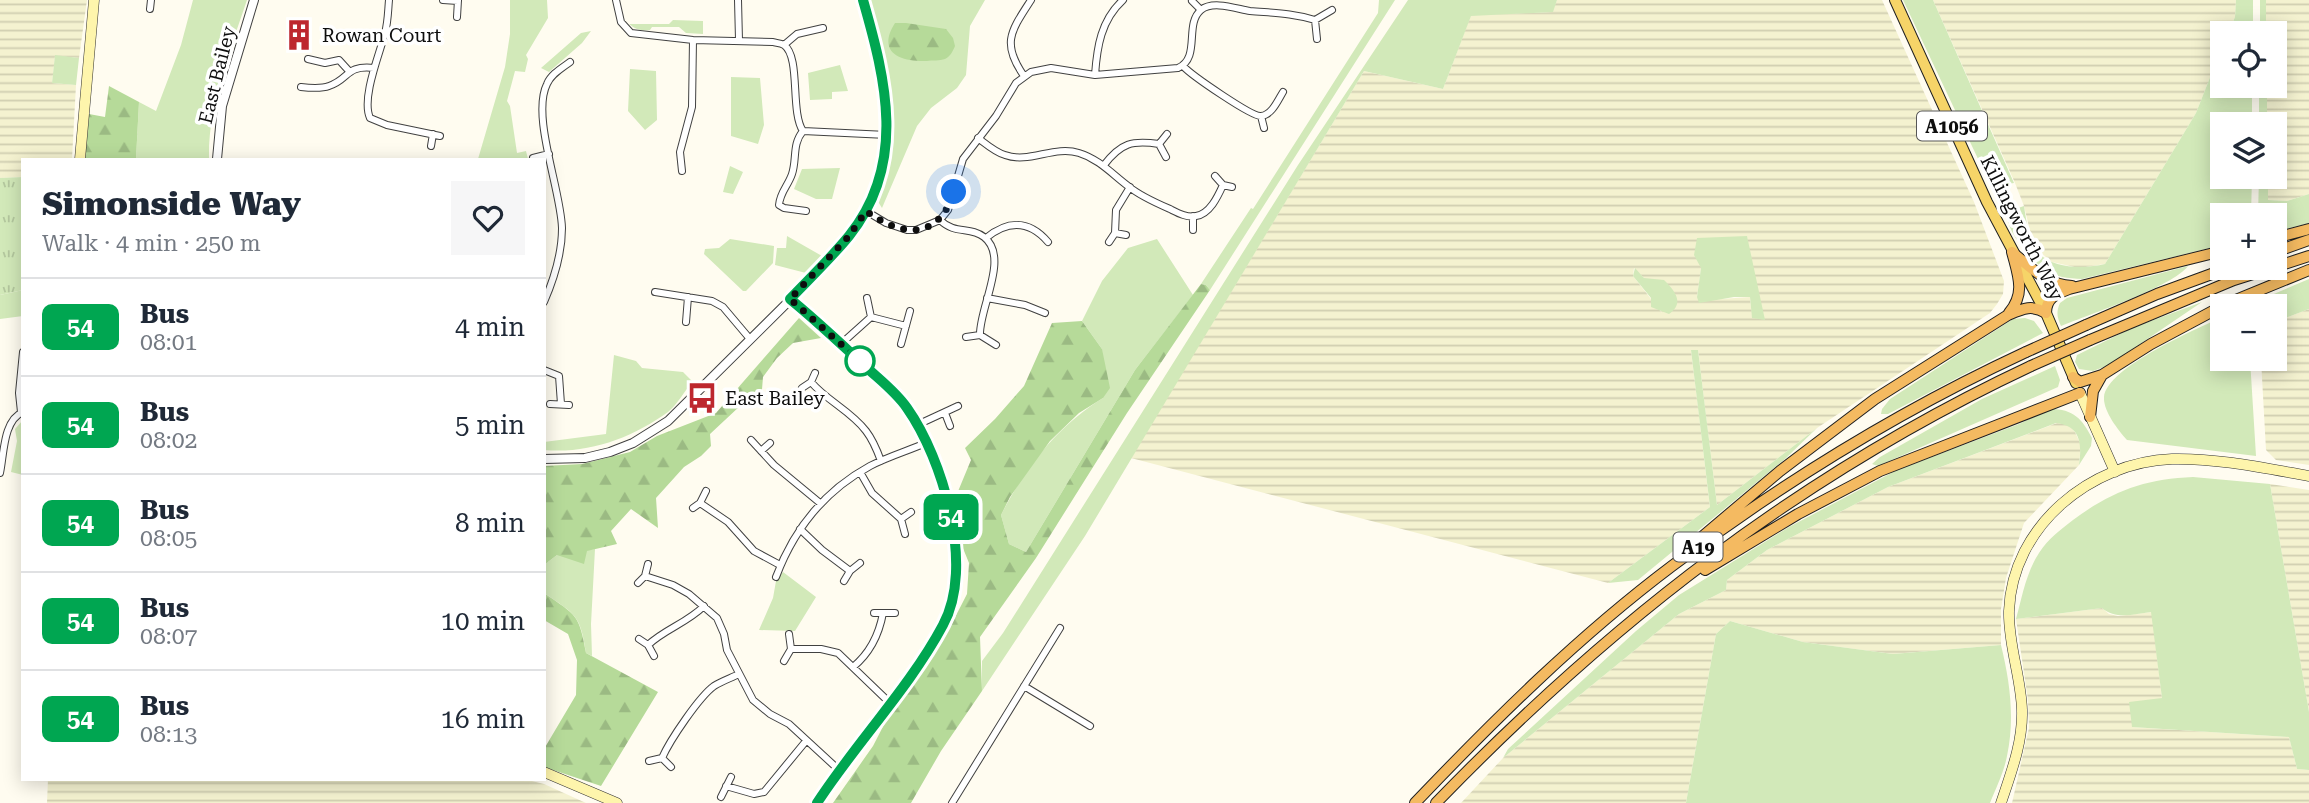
<!DOCTYPE html>
<html lang="en">
<head>
<meta charset="utf-8">
<style>
  body { margin:0; font-family:"Roboto Serif",serif; background:#f6f6f7; color:#1f2937; height:100vh; display:flex; flex-direction:column; font-size:26px; white-space:nowrap }
  * { box-sizing:border-box; margin:0 }
  p { font-size:23px; color:#747a83 }
  .icon { flex:none; width:38px; height:38px; fill:none; stroke:currentColor; stroke-width:2; stroke-linecap:round; stroke-linejoin:round }
  .map { position:relative; flex:1; overflow:hidden }
  .drawer { position:absolute; left:21px; top:158px; width:525px; height:623px; display:flex; flex-direction:column; background:#fff; border-radius:0px; box-shadow:0 4px 18px #0003 }
  .drawer>* { flex:none }
  .badge { padding:0 14px; border-radius:10px; font-size:24px; line-height:46px }
  .buttons { position:absolute; left:2210px; top:21px; display:grid; gap:14px }
  .buttons a { display:grid; place-items:center; width:77px; height:77px; border-radius:0px; background:#fff; box-shadow:0 4px 18px #0003; font-size:35px }
  .you { position:absolute; width:35px; height:35px; margin:-18px; border:5px solid #fff; border-radius:50%; background:#1a73e8; box-shadow:0 0 0 10px #1a73e833 }
  .map>.badge { position:absolute; translate:-50% -50%; box-shadow:0 0 0 4px #fff }
  .round { display:grid; place-items:center; flex:none; width:74px; height:74px; border-radius:0px; background:#f6f6f7 }
  .headline { display:flex; align-items:center; justify-content:space-between; height:119px; padding:0 21px }
  h1 { font-size:33px; font-weight:800; line-height:52px }
  ul { padding:0; list-style:none }
  li { display:flex; align-items:center; gap:21px; height:98px; padding:0 21px; border-top:2px solid #e0e1e3 }
  li div { flex:1 }
  li b { display:block; font-size:26px }
  li em { font-style:normal }
  li .badge { min-width:77px; font-weight:700; text-align:center }
  .map>svg:first-child { display:block }
  .farmland { fill:url(#farmland-rules); fill-rule:evenodd }
  .grass { fill:#d2e9b9 }
  .forest { fill:url(#forest-firs) }
  .park { fill:url(#park-tufts) }
  .lines { fill:none; stroke-linecap:round; stroke-linejoin:round }
  .minor-casing { stroke:#414141; stroke-width:8 }
  .tertiary-casing { stroke:#414141; stroke-width:10 }
  .secondary-casing { stroke:#303030; stroke-width:11 }
  .primary-casing { stroke:#1f1f1f; stroke-width:12 }
  .trunk-casing { stroke:#1f1f1f; stroke-width:12 }
  .minor { stroke:#fff; stroke-width:6 }
  .tertiary { stroke:#fff; stroke-width:8 }
  .secondary { stroke:#fef5ac; stroke-width:10 }
  .primary { stroke:#f6d468; stroke-width:10 }
  .trunk { stroke:#f4ba61; stroke-width:10 }
  .trunk-bridge-casing { stroke:#1f1f1f; stroke-width:12; stroke-linecap:butt }
  .trunk-bridge { stroke:#f4ba61; stroke-width:10 }
  .line-casing { stroke:#fff; stroke-width:16 }
  .line { stroke:#00a651; stroke-width:10 }
  .walk { stroke:#0e0e0e; stroke-width:7; stroke-dasharray:0 12.6 }
  .stop-dot { fill:#fff; stroke:#00a651; stroke-width:3.5 }
  .labels { text-anchor:middle; dominant-baseline:central; stroke-width:7; stroke-linejoin:round; paint-order:stroke }
  .shield { fill:#fff; stroke:#565656; stroke-width:2 }
  .shield-label { font-size:18px; font-weight:bold; fill:#0e0e0e }
  .poi-label { font-size:19px; fill:#0e0e0e; stroke:#fff; text-anchor:start }
  .street-label { font-size:19px; fill:#0e0e0e; stroke:#fff }
</style>
</head>
<body>
<div class="map">
<svg width="2309" height="803" viewBox="0 0 2309 803">
  <defs>
    <pattern id="farmland-rules" width="6" height="5" patternUnits="userSpaceOnUse" patternTransform="scale(1.75)"><rect width="6" height="5" fill="#f4f2d0"/><path d="M0 2.5h6" fill="none" stroke="#d0ceb1"/></pattern>
    <pattern id="forest-firs" width="22" height="20" patternUnits="userSpaceOnUse" patternTransform="scale(1.75)"><rect width="22" height="20" fill="#b6da99"/><path d="M5 1l3.5 6h-7zM16 11l3.5 6h-7z" fill="#9bba83"/></pattern>
    <pattern id="park-tufts" width="24" height="20" patternUnits="userSpaceOnUse" patternTransform="scale(1.75)"><rect width="24" height="20" fill="#d2e9b9"/><path d="M3 7l-1-3M5 7V3M7 7l1-3M15 17l-1-3M17 17v-4M19 17l1-3" fill="none" stroke="#b3c79e"/></pattern>
  </defs>
  <rect width="100%" height="100%" fill="#fffcf0"/>
  <path class="farmland" d="M0,0H87L79,58L55,56L52,83L76,85L72,159H23V177L0,178Z
    M1557,0H1882L1974,202L2004,281L2003,294L1997,304L1990,313L1817,428L1717,505L1698,350H1691L1710,507L1608,583L1131,458L1364,71L1443,89L1471,15L1552,12ZM1747,236L1752,317L1750,297L1721,299L1697,297L1701,268ZM1634,268L1644,278L1662,313L1633,276Z
    M1933,0H2236L2235,17L2228,33H2222V47L2196,113L2105,264L2079,268L2052,262L2034,247L2024,206L2015,183Z
    M2266,0H2309V194L2287,201L2268,200V177H2275V124H2267V86H2275V33H2266Z
    M2309,309V465L2276,460L2266,450L2261,359H2275V322Z
    M2057,423L2068,424L2075,432L2081,445L2079,465L2024,523L2006,578L2001,609V645L1893,654L1803,642L1730,621L1716,634L1686,803H1461L1503,758L1679,614L1726,590L1727,580L1767,550L1888,487Z
    M2270,484L2309,490V712Z
    M2102,608L2109,614L2118,616L2152,612L2162,698L2132,727L2289,737L2297,769L2309,770V803H2012L2029,728L2028,700L2016,619Z
    M48,779H524L544,784L586,803H47Z"/>
  <path class="grass" d="M193,0H247C230,51 208,104 209,159H136L139,102L156,111L181,45Z
    M510,0H547L548,18L526,55L528,59L525,72L515,71L507,101L510,106L517,153L526,151L528,159H478L505,67L510,34Z
    M868,0H985L970,26L966,75L957,88L931,108L917,126L882,208L877,200C881,187 887,173 890,159C900,105 882,52 868,0Z
    M1379,0H1395L1210,290L1206,285L1201,284L1251,208L1253,209L1378,13Z
    M1408,0H1557L1553,12L1471,16L1443,89L1364,71L1085,536L982,691V661L1003,633L1298,165Z
    M1903,0H1933L2014,183L1995,186L1988,180Z
    M2236,0H2253V33H2228L2235,17Z
    M2260,0H2266V33H2260Z
    M673,20L703,21V34L686,33L679,27H652L650,30C642,31 636,30 629,24H669Z
    M591,31L582,43L549,72L541,68L581,33Z
    M2222,47V86H2252V124H2222V177H2252L2251,215H2222V245L2082,279C2068,278 2056,278 2044,269C2033,262 2002,227 2009,214C2012,209 2018,208 2024,206C2026,219 2028,233 2033,245C2045,270 2083,269 2105,264L2196,113Z
    M55,55L79,58L76,85L52,83Z
    M840,65L848,91L832,92V99L810,100L808,73Z
    M630,69L656,71L657,120L645,130L628,111Z
    M731,77L760,78L764,125L758,144L731,136Z
    M2259,86H2267V124H2259Z
    M730,166L743,172L733,194L723,192Z
    M840,168L832,199H816L794,189L802,169Z
    M2259,177H2268V200L2287,201L2309,194V223L2275,232V215H2258Z
    M787,236L822,256L806,273L775,265L777,248H786Z
    M1747,236L1765,320L1752,318L1750,297H1734L1699,303L1697,297L1701,268L1694,255L1697,238Z
    M730,239L774,246L773,263L746,291H743L704,254L705,249L719,248Z
    M1157,239L1193,295L1135,370L1026,552L1009,544L1001,515C1025,467 1058,426 1103,398L1102,349L1082,321L1102,281L1128,248Z
    M2188,266C2174,286 2088,315 2061,326C2057,317 2056,312 2060,303L2067,298Z
    M1635,268L1644,278L1664,280C1675,291 1685,303 1669,314L1651,307V298L1633,276Z
    M2309,279V309L2275,322V306H2261L2262,299Z
    M23,290V316L0,319V295Z
    M2202,302L2109,365L2093,371L2079,369L2075,362L2077,355L2132,328Z
    M2222,317V359H2250L2256,456L2127,440C2118,430 2103,411 2104,397C2107,367 2197,329 2222,317Z
    M2025,318L2034,321L2043,333L1888,414H1881L1882,409L1890,399L2013,319Z
    M1691,350H1698L1717,505L1817,428L1785,459L1638,580L1608,583L1710,507Z
    M614,355L636,361L642,368L683,372L693,382C684,391 678,404 668,412C632,438 589,454 544,450V442L606,434Z
    M2055,366L2060,380L2058,387L1878,466L1872,464L1880,457L1982,399Z
    M2050,409C2074,409 2082,419 2092,438L2091,446L2079,465C2082,444 2081,426 2056,423L1888,487L1767,550L1727,580L1726,590L1679,614L1503,758L1508,749L1636,631L1679,595L1789,527L1895,471L2019,424Z
    M23,420V475L11,472L17,441L15,429Z
    M2193,477L2270,484L2309,712V770L2297,769L2289,737L2132,727L2129,702L2162,698L2151,612C2134,614 2116,620 2102,608L2016,619C2022,597 2026,573 2039,553C2048,539 2060,530 2073,520C2112,491 2145,479 2193,477Z
    M595,549L591,624L592,656L586,653C580,614 576,615 544,593V565L557,555Z
    M783,572L816,597L795,631L759,630L773,598L776,581Z
    M1730,621L1803,642L1893,654L2001,645C2010,682 2015,718 2007,756C2004,772 1996,788 1990,803H1686L1716,634Z"/>
  <path class="forest" d="M895,23H906L946,29L953,38L955,46C953,51 950,57 945,59C940,61 932,60 927,61C901,62 876,53 895,23Z
    M109,86L139,102L136,159H85L89,114L105,117Z
    M1201,284L1206,285L1210,290L1127,413L1036,558L980,637L982,691L941,751L911,803H833L873,746L889,715L946,635L967,594L969,563L958,536L954,501L971,460L965,448L995,419L1024,386L1052,323L1082,321L1102,349L1110,388L1103,398L1079,413L1050,441L1010,497L1001,515L1009,544L1026,552L1135,370Z
    M799,318L821,338L793,343L777,358L763,377L761,402L740,406L710,434L711,446L701,456L684,467L656,498L658,528L631,509L611,531L617,544L587,551L584,564L557,555L544,565V466L582,464L630,452L657,436L716,413Z
    M544,593C577,616 579,614 586,653L658,692L601,786L544,767V749L576,695L577,660L568,634L544,620Z"/>
  <path class="park" d="M23,177V290L0,295V178Z"/>
  <g class="lines">
    <defs>
      <path id="minor" d="M389,0C388,11 388,22 385,33C380,53 361,98 370,118L387,125L440,136
        M443,0L458,1
        M616,0L621,22L631,33L693,40L773,42C776,43 780,43 784,45C801,57 790,112 803,131L887,135
        M738,0L739,40
        M1192,1L1201,10
        M150,9L151,0
        M457,17L458,0
        M1317,39L1315,20L1332,10
        M784,45L797,34L823,28
        M308,59L325,63L339,60L349,71
        M1183,66C1191,75 1252,117 1261,116C1272,115 1278,100 1283,92
        M1095,75C1097,47 1101,20 1123,0
        M1024,76C1001,43 1011,31 1031,0
        M301,87C310,88 321,89 329,86C350,79 345,65 374,68
        M1261,116L1264,128
        M803,131C792,144 797,159 792,174C788,186 780,192 779,205L784,208L806,211
        M978,138C986,144 995,152 1005,155C1029,164 1054,145 1079,153C1099,159 1112,174 1128,186C1140,196 1156,203 1170,209C1178,213 1187,218 1196,216C1210,214 1218,196 1223,185
        M431,146L433,134
        M1166,157L1159,144L1167,134
        M533,158L549,154
        M1104,165C1121,143 1132,140 1159,144
        M682,171L680,152L692,107L693,40
        M1215,176L1223,185L1232,187
        M866,211L886,223L907,230H916L940,220L948,210L963,159L996,116L1016,83L1031,72L1051,68L1095,75L1178,68C1201,58 1184,24 1201,10C1213,0 1237,9 1250,11C1273,13 1293,13 1315,20
        M1193,216V230
        M940,220C955,235 970,226 984,237C1010,257 979,308 980,335
        M1115,233L1116,210L1130,187
        M986,238C1008,220 1029,220 1048,242
        M1109,242L1115,233L1126,235
        M655,292L712,301L723,307L750,339
        M987,298L1025,305L1045,313
        M544,302C554,279 562,253 562,228C561,190 531,116 547,84C551,74 562,68 570,62
        M871,317L906,326
        M686,322L688,297
        M966,337L980,335L996,345
        M842,343L871,317L867,298
        M901,344L910,311
        M544,370L559,376L561,404
        M811,382C827,401 851,411 866,431C873,440 877,450 881,461
        M802,388L811,382L815,373
        M550,404L569,405
        M21,412L19,393L23,352
        M945,413L950,426
        M917,425L958,406
        M751,440L774,465L820,503
        M761,451L770,443
        M860,472L872,493L901,519L905,534
        M0,473C4,455 3,420 23,412
        M700,503L728,522L754,551L780,565
        M693,508L700,503L706,491
        M901,519L911,512
        M800,529L822,550L850,571
        M645,576L673,585L689,594L717,618L724,634L727,650L753,700L770,714L789,724L839,770
        M776,577C794,529 824,491 870,466C887,457 907,451 926,443
        M844,581L850,571L860,563
        M638,583L645,576L648,564
        M874,613H895
        M639,639L648,645L654,656
        M648,645C665,629 687,623 704,606
        M791,649H821L838,653L890,703
        M784,661L791,649L789,634
        M853,667C870,653 879,635 883,613
        M1024,686L1090,726
        M662,758C670,740 699,697 714,686C722,681 731,678 739,674
        M649,761L662,758L671,767
        M726,786L754,794L764,792L806,741
        M721,797L731,777
        M952,803L1060,628"/>
      <path id="tertiary" d="M217,159L222,106L254,0
        M791,299C817,321 841,344 866,367C880,380 896,392 907,408C943,459 975,567 943,625C932,647 916,667 901,687C873,725 844,763 817,803
        M544,459L585,458L610,452L633,443L668,421L791,299L850,236L866,211L880,176L887,135L886,90L863,0"/>
      <path id="secondary" d="M80,159L94,0
        M2080,393L2115,472
        M544,772L617,803
        M2001,803C2011,773 2023,742 2022,710C2021,677 2008,644 2009,611C2012,526 2091,462 2172,459C2218,458 2264,468 2309,476"/>
      <path id="primary" d="M1895,0L1987,202L2046,313L2076,383"/>
      <path id="trunk" d="M2275,238L2309,229
        M2012,252C2030,267 2047,285 2072,286
        M2275,252L2309,240
        M2275,267L2309,256
        M2009,313C2026,293 2018,275 2012,252
        M2086,325L2157,294L2228,268
        M2090,340L2234,280L2272,268
        M2073,377L2080,382L2102,375L2151,344L2226,304L2309,270
        M2090,417L2093,391L2102,375
        M1703,536L1780,471L1875,399L2008,315C2022,309 2032,304 2046,313C2046,298 2056,294 2069,289L2222,251
        M1705,570L1798,514L1880,471L2080,393
        M1415,803C1495,719 1579,636 1672,566C1782,483 1901,410 2026,352
        M1436,803C1612,621 1801,474 2031,366"/>
    </defs>
    <use href="#minor" class="minor-casing"/>
    <use href="#tertiary" class="tertiary-casing"/>
    <use href="#secondary" class="secondary-casing"/>
    <use href="#primary" class="primary-casing"/>
    <use href="#trunk" class="trunk-casing"/>
    <use href="#minor" class="minor"/>
    <use href="#tertiary" class="tertiary"/>
    <use href="#secondary" class="secondary"/>
    <use href="#primary" class="primary"/>
    <use href="#trunk" class="trunk"/>
    <defs>
      <path id="trunk-bridge" d="M2026,352L2086,325
        M2031,366L2090,340"/>
    </defs>
    <use href="#trunk-bridge" class="trunk-bridge-casing"/>
    <use href="#trunk-bridge" class="trunk-bridge"/>
  </g>
  <g class="lines">
    <defs>
      <path id="line" d="M817,803C856,743 910,687 943,625C975,567 943,459 907,408C896,392 880,380 866,367C841,344 817,321 790,299C810,278 831,258 849,236C907,164 886,80 863,0"/>
    </defs>
    <use href="#line" class="line-casing"/>
    <use href="#line" class="line"/>
    <path class="walk" d="M860,361L790,299L849,236L866,211C902,237 938,241 954,192"/>
  </g>
  <defs>
    <symbol id="building-bare" viewBox="-9 -9 18 18"><path d="M-4-6H4V6H1V3H-1V6H-4ZM-2.5-4.3h1.7v1.8h-1.7ZM.8-4.3h1.7v1.8H.8ZM-2.5-1h1.7V.8h-1.7ZM.8-1h1.7V.8H.8Z" fill="#bd272e" stroke="#fff" stroke-width="2.5" paint-order="stroke"/></symbol>
    <symbol id="bus-bare" viewBox="-9 -9 18 18"><path d="M-5-6H5V4H4V6H2V4H-2V6H-4V4H-5ZM-3.5-4V0h7V-4ZM-3.5 1.2v1.5H-2V1.2ZM2 1.2v1.5H3.5V1.2Z" fill="#bd272e" stroke="#fff" stroke-width="2.5" paint-order="stroke"/></symbol>
  </defs>
  <g fill-rule="evenodd">
    <use href="#building-bare" x="277" y="13" width="44" height="44"/>
    <use href="#bus-bare" x="680" y="376" width="44" height="44"/>
  </g>
  <circle class="stop-dot" cx="860" cy="361" r="14"/>
  <g class="labels">
    <g class="shield">
      <rect x="1917" y="111.5" width="70" height="29" rx="5"/>
      <rect x="1673.5" y="532.5" width="49" height="29" rx="5"/>
    </g>
    <g class="shield-label">
      <text x="1952" y="126">A1056</text>
      <text x="1698" y="547">A19</text>
    </g>
    <g class="poi-label">
      <text x="322" y="35">Rowan Court</text>
      <text x="725" y="398">East Bailey</text>
    </g>
    <g class="street-label">
      <text transform="translate(217 75) rotate(-76)">East Bailey</text>
      <text transform="translate(2022 228) rotate(63)">Killingworth Way</text>
    </g>
  </g>
</svg>
<div class="buttons">
<a><svg class="icon" aria-label="locate" viewBox="0 0 24 24"><circle cx="12" cy="12" r="6"/><path d="M12 2v4M12 18v4M2 12h4M18 12h4"/></svg></a>
<a><svg class="icon" aria-label="layers" viewBox="0 0 24 24"><path d="M12 4l9 5-9 5-9-5zM3 14l9 5 9-5"/></svg></a>
<a>+</a>
<a>−</a>
</div>
<div class="you" style="left:954px;top:192px"></div>
<b class="badge" style="left:951px;top:517px;background:#00a651;color:#fff">54</b>
<section class="drawer">
<div class="headline"><div><h1>Simonside Way</h1><p>Walk · 4 min · 250 m</p></div><a class="round"><svg class="icon" aria-label="heart" viewBox="0 0 24 24"><path d="M12 20l-8-8c-3-5 5-10 8-4 3-6 11-1 8 4z"/></svg></a></div>
<ul>
<li><span class="badge" style="background:#00a651;color:#fff">54</span><div><b>Bus</b><p>08:01</p></div><em>4 min</em></li>
<li><span class="badge" style="background:#00a651;color:#fff">54</span><div><b>Bus</b><p>08:02</p></div><em>5 min</em></li>
<li><span class="badge" style="background:#00a651;color:#fff">54</span><div><b>Bus</b><p>08:05</p></div><em>8 min</em></li>
<li><span class="badge" style="background:#00a651;color:#fff">54</span><div><b>Bus</b><p>08:07</p></div><em>10 min</em></li>
<li><span class="badge" style="background:#00a651;color:#fff">54</span><div><b>Bus</b><p>08:13</p></div><em>16 min</em></li>
</ul>
</section>
</div>
</body>
</html>
